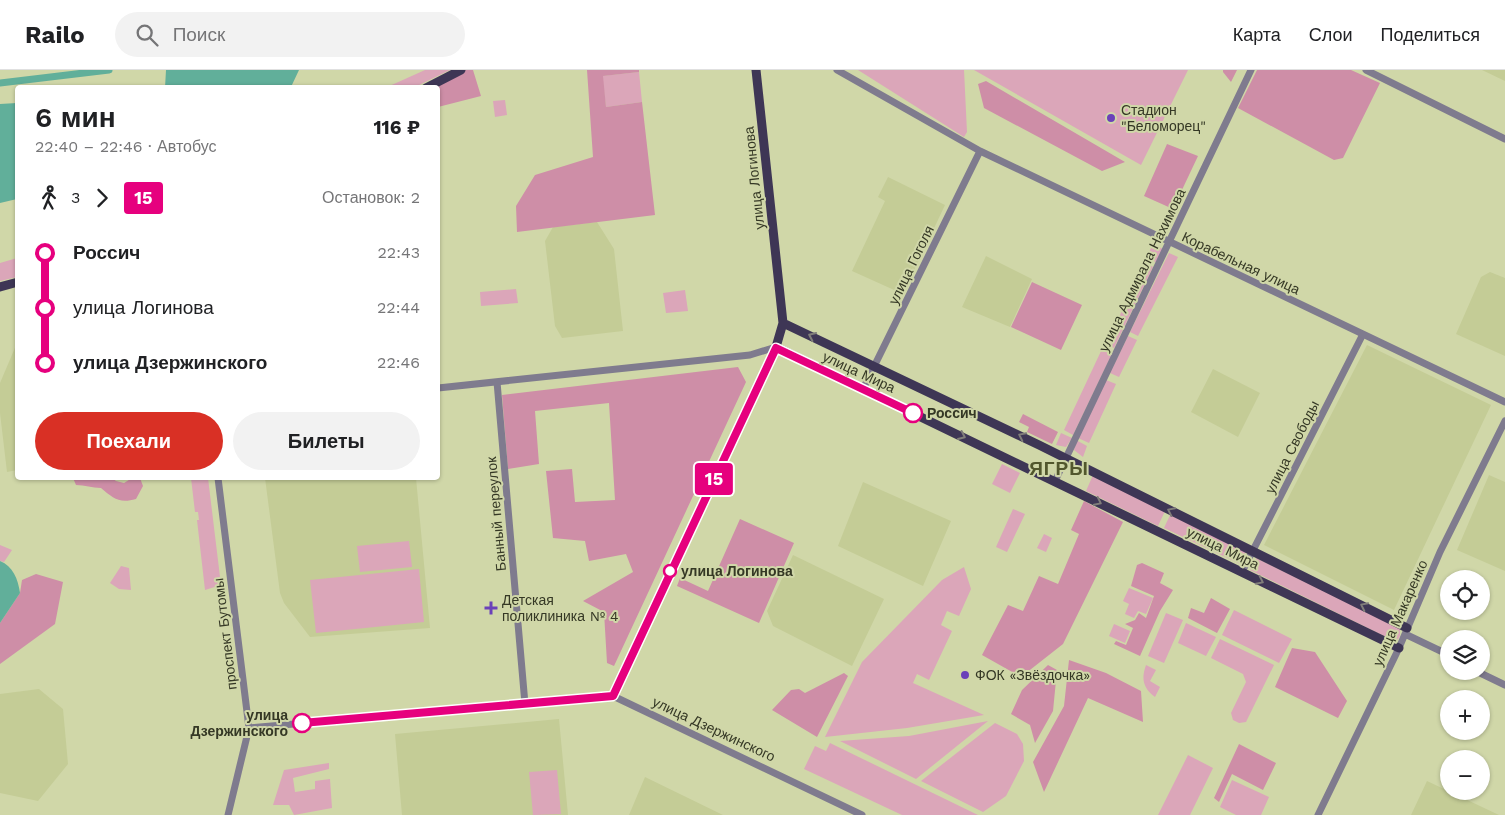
<!DOCTYPE html>
<html lang="ru">
<head>
<meta charset="utf-8">
<style>
  body { margin:0; font-family:"Work Sans",sans-serif; background:#f2f2f2; color:#202124; height:100vh; display:flex; flex-direction:column; font-size:19px; white-space:nowrap }
  * { box-sizing:border-box; margin:0 }
  p { font-size:16px; color:#757577 }
  .icon { flex:none; width:28px; height:28px; fill:none; stroke:currentColor; stroke-width:2; stroke-linecap:round; stroke-linejoin:round }
  .map { position:relative; flex:1; overflow:hidden }
  .panel { position:absolute; left:15px; top:15px; width:425px; height:395px; display:flex; flex-direction:column; background:#fff; border-radius:5px; box-shadow:0 1px 4px #0004 }
  .panel>* { flex:none }
  .badge { padding:0 10px; border-radius:4px; font-size:18px; line-height:32px }
  .fabs { position:absolute; left:1440px; top:500px; display:grid; gap:10px }
  .fabs a { display:grid; place-items:center; width:50px; height:50px; border-radius:50%; background:#fff; box-shadow:0 1px 4px #0004; font-size:25px }
  .map>.badge { position:absolute; translate:-50% -50%; box-shadow:0 0 0 2px #fff }
  .legs { display:flex; align-items:center; gap:8px; height:55px; padding:0 20px; font-size:16px }
  .legs p { margin-inline-start:auto }
  .head { display:flex; align-items:center; justify-content:space-between; height:85px; padding:0 20px }
  h1 { font-size:28px; font-weight:600; line-height:38px }
  .button { display:flex; gap:10px; margin-top:auto; padding:10px 20px }
  .button a { flex:1; height:58px; border-radius:30px; background:#d93025; color:#fff; font-size:20px; font-weight:600; line-height:58px; text-align:center }
  .button a+a { background:#f2f2f2; color:#202124 }
  ul { padding:0 20px; list-style:none }
  li { display:flex; align-items:center; gap:18px; height:55px; font-size:19px }
  li i { display:grid; place-items:center; width:8px; height:100%; margin:0 6px; background:currentColor }
  li i::after { content:''; width:12px; height:12px; margin:-6px; border:4px solid; border-radius:50%; background:#fff }
  li p { margin-inline-start:auto }
  li:first-child i { background:linear-gradient(#0000 50%,currentColor 0) }
  li:last-child i { background:linear-gradient(currentColor 50%,#0000 0) }
  header { display:flex; align-items:center; gap:30px; box-sizing:border-box; height:70px; padding:0 25px; background:#fff; border-bottom:1px solid #e0e0e0 }
  header strong { font-size:24px }
  nav { display:flex; gap:28px; margin-inline-start:auto; font-size:18px }
  .search { width:350px; height:45px; background:#f2f2f2; display:flex; align-items:center; gap:12px; box-sizing:border-box; padding:0 18px; border-radius:28px; color:#757577; font-size:19px }
  .map>svg:first-child { display:block }
  .built { fill:#c4cc96 }
  .green { fill:#dba6b9 }
  .forest { fill:#ce8ea7 }
  .water { fill:#61af9a }
  .lines { fill:none; stroke-linecap:round; stroke-linejoin:round }
  .canal { stroke:#61af9a; stroke-width:7 }
  .minor { stroke:#7f7b8e; stroke-width:7 }
  .major { stroke:#3e3655; stroke-width:9 }
  .oneway { stroke:#807e7a }
  .line-1-casing { stroke:#fff; stroke-width:11 }
  .line-1 { stroke:#e6007e; stroke-width:8 }
  .poi-dot { fill:#6b41b9; stroke:#d0d7a8; stroke-width:2 }
  .stop-1-dot { fill:#fff; stroke:#e6007e; stroke-width:2.5 }
  .labels { text-anchor:middle; dominant-baseline:central; stroke-width:4; stroke-linejoin:round; paint-order:stroke }
  .poi-label { font-size:14px; fill:#353825; stroke:#d0d7a8; text-anchor:start }
  .street-label { font-size:14px; fill:#353825; stroke:#d0d7a8 }
  .stop-label { font-size:14px; font-weight:bold; fill:#353825; stroke:#d0d7a8; text-anchor:start }
  .district-label { font-size:19px; font-weight:bold; letter-spacing:1px; fill:#52572d; stroke:#d0d7a8 }
</style>
</head>
<body>
<header>
<strong>Railo</strong>
<div class="search"><svg class="icon" aria-label="search" viewBox="0 0 24 24"><circle cx="10" cy="10" r="6"/><path d="M15 15l6 6"/></svg>Поиск</div>
<nav><a>Карта</a><a>Слои</a><a>Поделиться</a></nav>
</header>
<div class="map">
<svg width="1505" height="745" viewBox="0 0 1505 745">
  <rect width="100%" height="100%" fill="#d0d7a8"/>
  <path class="built" d="M1482,0H1505V11Z
    M888,107L945,135L903,224L852,201L885,131L878,127Z
    M597,152L614,179L623,261L562,268L555,256L545,171L553,157Z
    M986,186L1032,209L1010,257L962,237Z
    M1490,202L1505,208V286L1456,264L1481,207Z
    M17,273V400L7,402L0,343V313Z
    M1367,275L1491,335L1394,540L1264,475Z
    M1213,299L1260,323L1238,367L1191,342Z
    M1489,405L1505,412V501L1457,480Z
    M265,408H416L430,558L310,567L284,533L280,523Z
    M863,412L951,451L923,516L838,476Z
    M793,485L884,529L852,596L773,556L767,541Z
    M39,619L63,639L68,694L38,731L0,723V624Z
    M559,649L568,745H402L395,664Z
    M645,707L723,745H629Z
    M1427,711L1444,719L1499,745H1411Z"/>
  <path class="green" d="M425,0H450L415,17L385,18Z
    M858,0H964L967,62L964,67Z
    M974,0H1188L1141,95Z
    M639,2L642,32L606,37L602,6Z
    M505,30L507,45L495,47L493,31Z
    M1153,174L1163,179L1156,192L1146,188Z
    M1169,183L1178,187L1138,266L1130,262Z
    M17,188V207L0,211V193Z
    M1145,193L1153,197L1114,278L1106,274Z
    M516,219L518,233L481,236L480,222Z
    M685,220L688,241L666,243L663,223Z
    M1128,266L1137,270L1119,307L1110,303Z
    M1102,279L1112,284L1073,365L1064,360Z
    M1106,310L1116,314L1089,373L1078,368Z
    M1061,363L1072,368L1066,377L1056,375Z
    M1076,370L1087,376L1083,387L1074,380Z
    M1002,394L1020,403L1010,423L992,414Z
    M1093,405L1166,439L1158,456L1086,421Z
    M191,408H208L221,515L205,520L197,450H199L198,442H195Z
    M1013,439L1025,444L1007,482L996,477Z
    M1171,443L1247,479L1240,494L1164,458Z
    M1044,464L1052,468L1046,482L1037,478Z
    M409,471L412,497L360,502L357,476Z
    M0,475L12,480L4,492L0,491Z
    M1256,488L1400,558V566L1396,572L1250,500Z
    M121,496L129,498L131,520L119,519L110,513Z
    M964,497L971,519L959,546L947,541L941,555L952,561L929,610L917,604L913,613L984,645L907,658L825,667L862,592L942,510Z
    M419,499L424,552L316,563L310,510Z
    M1129,518L1153,528L1146,544L1138,541L1134,548L1125,544L1129,534L1123,531Z
    M1234,540L1292,569L1279,593L1222,565Z
    M1166,543L1183,550L1164,593L1148,586Z
    M1186,553L1216,567L1206,586L1178,573Z
    M1114,554L1130,561L1125,573L1109,566Z
    M1220,569L1274,595L1246,652L1239,653L1233,650L1231,643L1246,612L1243,604L1211,588Z
    M1146,595L1156,600L1150,611L1160,617L1155,627C1143,618 1141,609 1146,595Z
    M988,651L916,709L840,671L909,666Z
    M995,653L1017,664L1023,674L1024,691L1006,726L983,742L921,711Z
    M830,673L978,745H902L804,699L815,676L826,681Z
    M1188,685L1213,698L1190,745H1158Z
    M329,693V699L293,708L295,722L315,719V711L330,709L332,738L294,745L289,735H273L284,700Z
    M557,700L561,744L533,745L529,702Z
    M1232,710L1269,727L1261,745H1236L1220,737Z"/>
  <path class="forest" d="M466,0H473L481,26L438,37V18H433Z
    M587,0H639V2L603,6L606,37L642,32L655,145L517,162L516,136L535,105L593,87Z
    M1223,0H1237L1231,12L1223,2Z
    M1257,0H1351L1380,13L1343,88L1334,90L1238,38Z
    M986,11L1125,92L1102,101L984,38L978,14Z
    M1167,74L1198,86L1173,139L1144,126Z
    M1032,212L1082,235L1061,280L1011,257Z
    M738,297L746,312L614,596L607,593L604,542L583,531L633,502L626,484L589,491L585,471L553,468L546,401L572,399L575,432L615,430L609,333L535,341L539,394L508,399L502,325Z
    M1023,344L1058,362L1052,374L1027,362L1029,357L1019,352Z
    M73,408H112L116,411L124,413L132,408H140L143,416L136,429C119,434 113,428 101,418C92,418 85,415 76,415Z
    M1084,431L1123,452L1063,574L1021,607L982,585L1008,535L1023,541L1039,506L1058,514L1079,464L1071,460Z
    M740,449L794,473L759,553L677,516L680,508L708,521Z
    M1142,493L1164,503L1160,513L1173,520L1160,541L1140,586L1114,574L1116,571L1126,575L1133,558L1125,554L1135,550L1139,543L1146,548L1154,526L1131,516L1137,495Z
    M36,504L63,512L55,554L0,594V553L20,523L22,510Z
    M1211,528L1230,539L1217,563L1188,548L1191,538L1204,543Z
    M1292,578L1315,582L1347,631L1338,648L1275,617Z
    M1069,590L1106,603L1141,621L1143,652L1088,628L1044,722L1033,692L1064,636Z
    M1048,595L1057,600L1053,641L1035,673L1030,655L1011,644L1022,620Z
    M844,603L848,606L817,667L772,640L791,620L799,619L805,623Z
    M1239,674L1276,693L1263,720L1232,704L1219,732L1214,728Z"/>
  <path class="water" d="M166,0H299L291,17L165,18Z
    M17,33V129L0,133V34Z
    M0,491C13,496 18,509 20,523L0,553Z"/>
  <g class="lines">
    <path class="canal" d="M0,13L109,0"/>
    <path class="minor" d="M837,0L980,81L1505,332
      M1366,0L1505,69
      M497,312L525,634
      M438,318L750,285L776,277
      M863,319L980,81
      M218,408L249,658L228,745
      M1055,411L1251,0
      M1242,502L1363,264
      M1405,564L1449,585
      M1476,601L1505,615
      M613,626L776,277
      M249,658L613,626L862,745
      M1318,745L1399,578L1440,482L1505,351"/>
    <path class="major" d="M756,0L783,253L776,277L1399,578
      M426,18L461,0
      M0,217L18,212
      M783,253L1039,375L1407,558"/>
  </g>
  <defs><path id="oneway-chevron" d="M-2-3.5L2.5 0L-2 3.5" fill="none" stroke-width="1.6" stroke-linecap="round" stroke-linejoin="round" transform="scale(1.25)"/></defs>
  <g class="oneway">
    <use href="#oneway-chevron" transform="translate(812 266) rotate(-155)"/>
    <use href="#oneway-chevron" transform="translate(962 366) rotate(25)"/>
    <use href="#oneway-chevron" transform="translate(1022 366) rotate(-154)"/>
    <use href="#oneway-chevron" transform="translate(1098 432) rotate(26)"/>
    <use href="#oneway-chevron" transform="translate(1171 441) rotate(-154)"/>
    <use href="#oneway-chevron" transform="translate(1260 511) rotate(26)"/>
    <use href="#oneway-chevron" transform="translate(1364 536) rotate(-154)"/>
  </g>
  <g class="lines">
    <defs>
      <path id="line-1" d="M302,653L613,626L776,278L913,343"/>
    </defs>
    <use href="#line-1" class="line-1-casing"/>
    <use href="#line-1" class="line-1"/>
  </g>
  <g class="poi-dot">
    <circle cx="1111" cy="48" r="5"/>
    <path d="M488.5 530.5h5v5h5v5h-5v5h-5v-5h-5v-5h5z"/>
    <circle cx="965" cy="605" r="5"/>
  </g>
  <g class="stop-1-dot">
    <circle cx="913" cy="343" r="9"/>
    <circle cx="670" cy="501" r="6"/>
    <circle cx="302" cy="653" r="9"/>
  </g>
  <g class="labels">
    <g class="poi-label">
      <text x="1121" y="40">Стадион<tspan x="1121" dy="16">"Беломорец"</tspan></text>
      <text x="502" y="530">Детская<tspan x="502" dy="16">поликлиника № 4</tspan></text>
      <text x="975" y="605">ФОК «Звёздочка»</text>
    </g>
    <g class="street-label">
      <text transform="translate(754 108) rotate(-96)">улица Логинова</text>
      <text transform="translate(1241 193) rotate(25)">Корабельная улица</text>
      <text transform="translate(911 195) rotate(-64)">улица Гоголя</text>
      <text transform="translate(1142 200) rotate(-64)">улица Адмирала Нахимова</text>
      <text transform="translate(859 302) rotate(25)">улица Мира</text>
      <text transform="translate(1292 377) rotate(-63)">улица Свободы</text>
      <text transform="translate(496 444) rotate(-95)">Банный переулок</text>
      <text transform="translate(1223 478) rotate(26)">улица Мира</text>
      <text transform="translate(1400 543) rotate(-66)">улица Макаренко</text>
      <text transform="translate(225 564) rotate(-97)">проспект Бутомы</text>
      <text transform="translate(714 659) rotate(25)">улица Дзержинского</text>
    </g>
    <g class="stop-label">
      <text x="927" y="343">Россич</text>
      <text x="681" y="501">улица Логинова</text>
      <text x="288" y="645" text-anchor="end">улица<tspan x="288" dy="16">Дзержинского</tspan></text>
    </g>
    <g class="district-label">
      <text x="1059" y="398">ЯГРЫ</text>
    </g>
  </g>
</svg>
<div class="fabs">
<a><svg class="icon" aria-label="locate" viewBox="0 0 24 24"><circle cx="12" cy="12" r="6"/><path d="M12 2v4M12 18v4M2 12h4M18 12h4"/></svg></a>
<a><svg class="icon" aria-label="layers" viewBox="0 0 24 24"><path d="M12 4l9 5-9 5-9-5zM3 14l9 5 9-5"/></svg></a>
<a>+</a>
<a>−</a>
</div>
<b class="badge" style="left:714px;top:409px;background:#e6007e;color:#fff">15</b>
<section class="panel">
<div class="head"><div><h1>6 мин</h1><p>22:40 – 22:46 · Автобус</p></div><b>116 ₽</b></div>
<div class="legs"><svg class="icon" aria-label="walk" viewBox="0 0 24 24"><circle cx="13" cy="4" r="2"/><path d="M13 8l-2 6 4 7M11 14l-3 7M7 12l3-4h3l4 4"/></svg>3<svg class="icon" aria-label="forward" viewBox="0 0 24 24"><path d="M9 5l7 7-7 7"/></svg><b class="badge" style="background:#e6007e;color:#fff">15</b><p>Остановок: 2</p></div>
<ul>
<li><i style="color:#e6007e"></i><b>Россич</b><p>22:43</p></li>
<li><i style="color:#e6007e"></i><span>улица Логинова</span><p>22:44</p></li>
<li><i style="color:#e6007e"></i><b>улица Дзержинского</b><p>22:46</p></li>
</ul>
<div class="button"><a>Поехали</a><a>Билеты</a></div>
</section>
</div>
</body>
</html>
